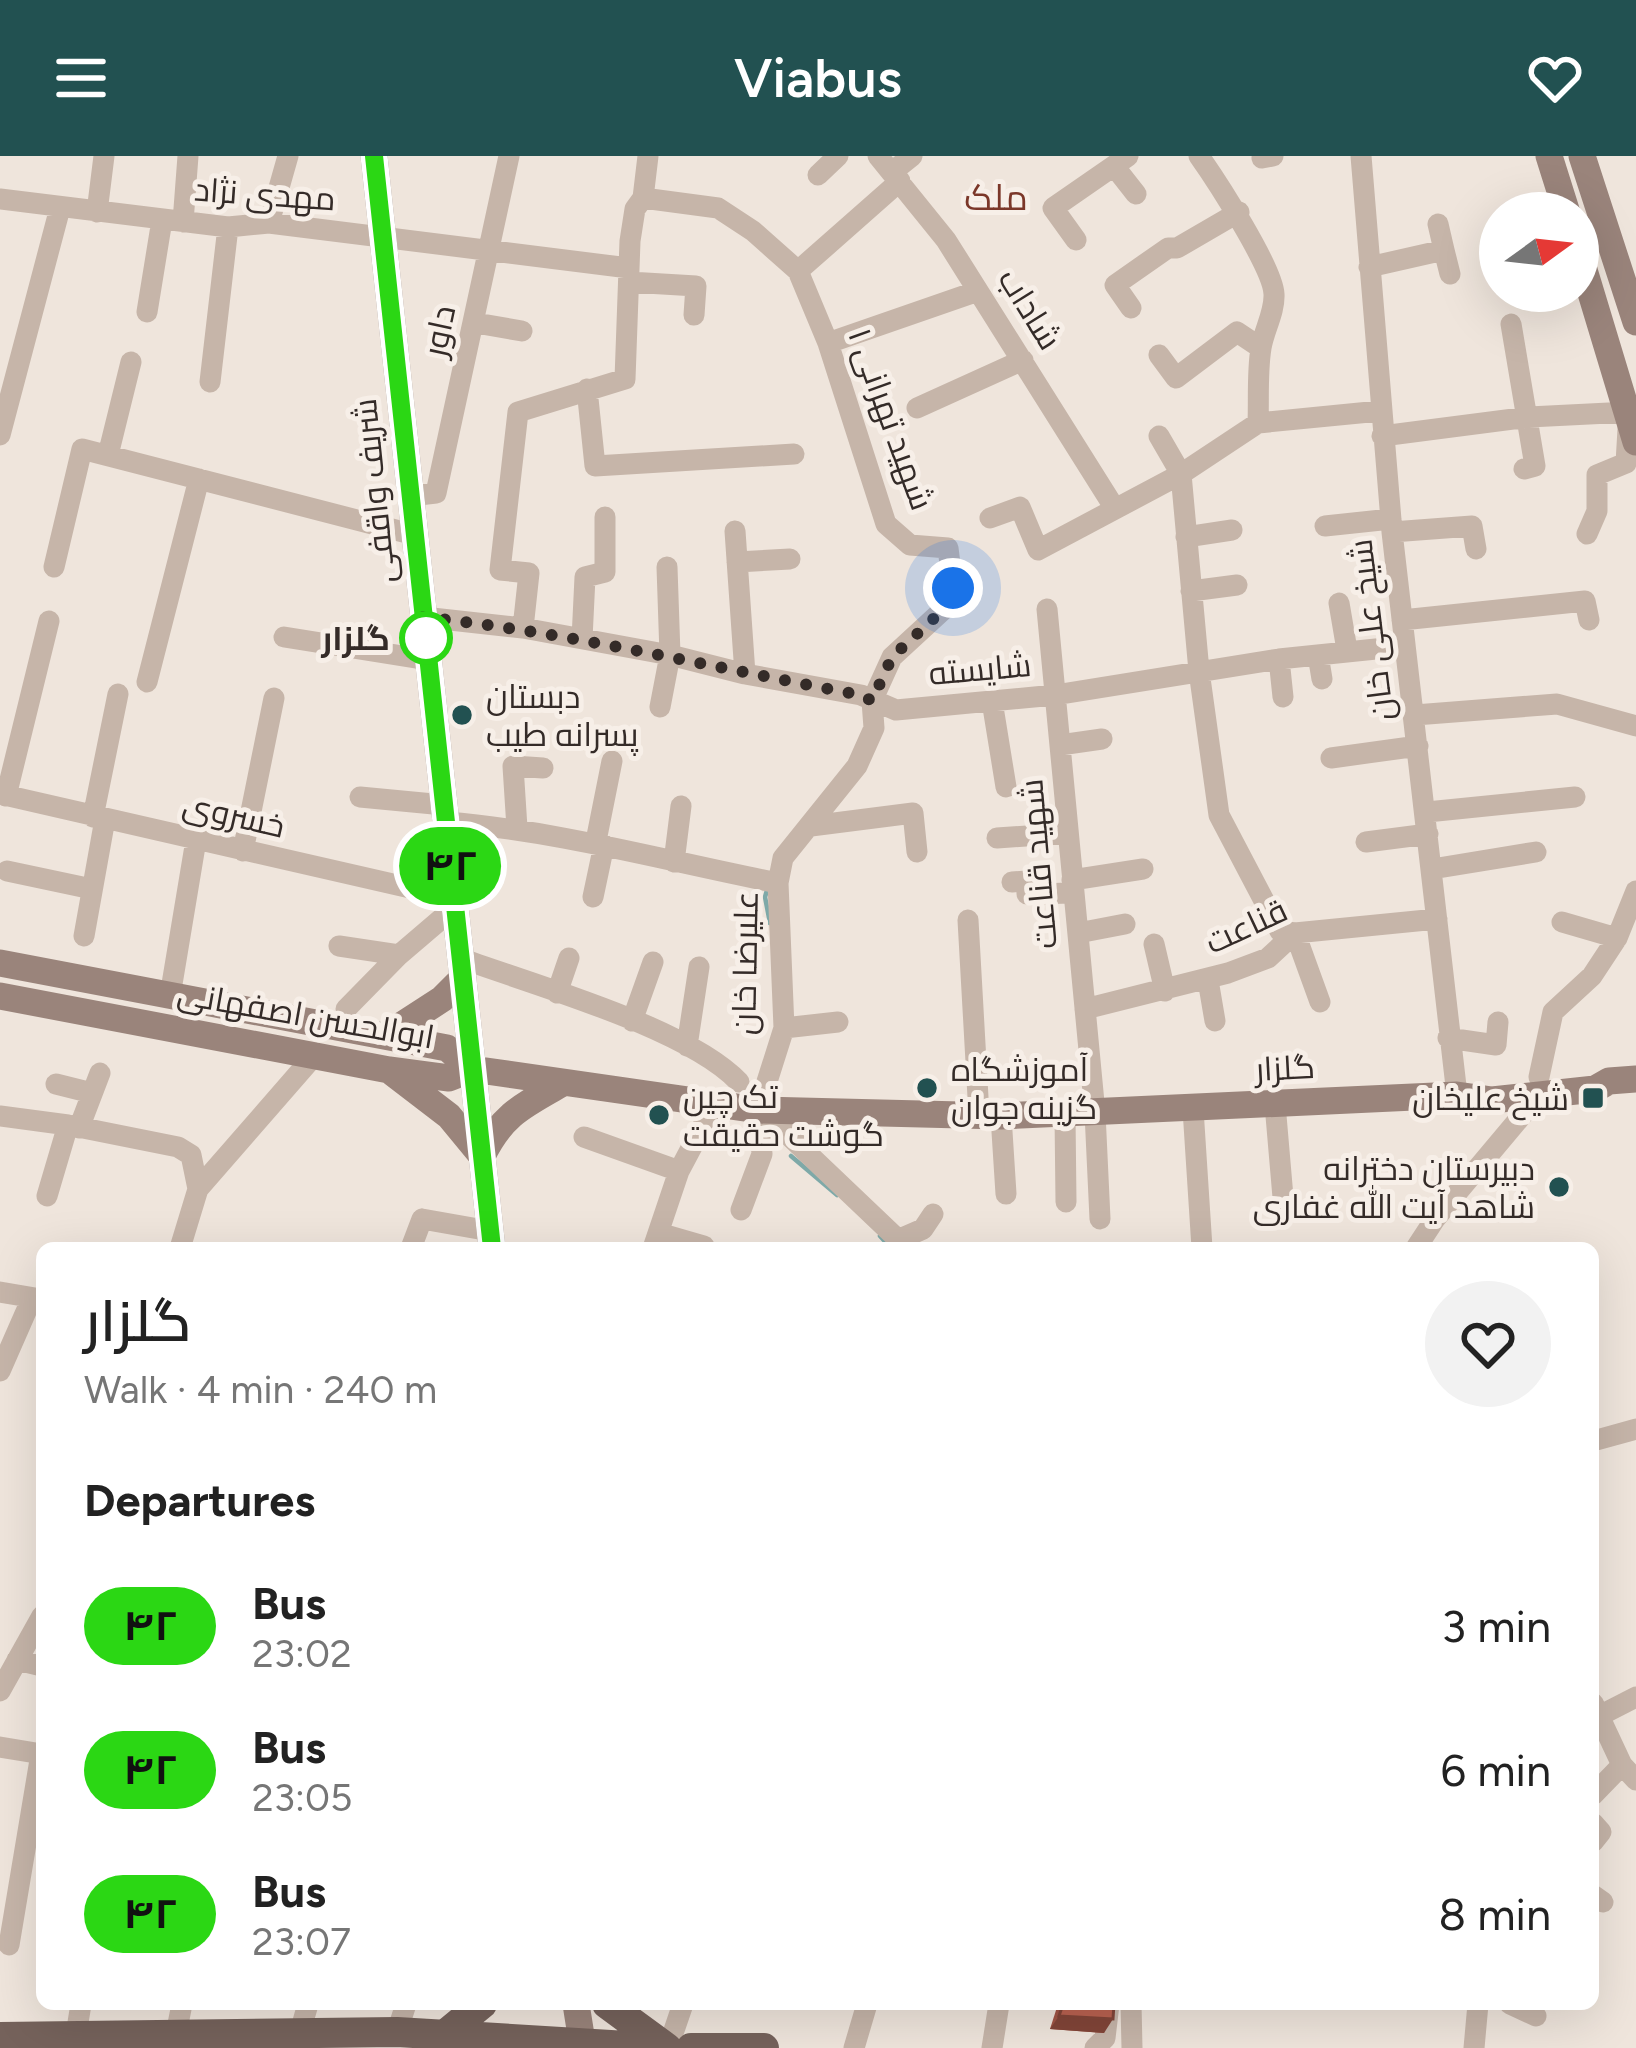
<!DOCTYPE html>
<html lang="en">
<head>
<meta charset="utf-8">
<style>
  body { margin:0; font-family:Figtree,Cairo,sans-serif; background:#f2f2f2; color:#222; height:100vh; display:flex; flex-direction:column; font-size:45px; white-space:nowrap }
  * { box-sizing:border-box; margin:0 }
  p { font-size:39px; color:#767676 }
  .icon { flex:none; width:66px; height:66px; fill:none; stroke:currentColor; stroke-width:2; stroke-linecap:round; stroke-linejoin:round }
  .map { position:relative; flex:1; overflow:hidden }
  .details { position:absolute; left:36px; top:1086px; width:1563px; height:768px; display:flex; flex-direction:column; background:#fff; border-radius:18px; box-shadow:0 12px 48px #0002 }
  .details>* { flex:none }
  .badge { padding:0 24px; border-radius:39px; font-size:42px; line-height:78px }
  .needle { width:78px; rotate:75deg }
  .buttons { position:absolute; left:1479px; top:36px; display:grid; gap:24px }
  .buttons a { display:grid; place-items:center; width:120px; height:120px; border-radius:50%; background:#fff; box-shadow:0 12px 48px #0002; font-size:60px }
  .you { position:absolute; width:60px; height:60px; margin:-30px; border:9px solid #fff; border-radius:50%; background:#1a73e8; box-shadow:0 0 0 18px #1a73e833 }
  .map>.badge { position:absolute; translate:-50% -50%; box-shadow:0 0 0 6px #fff }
  h2 { padding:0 48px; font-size:45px; line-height:108px }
  .round { display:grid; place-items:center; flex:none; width:126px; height:126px; border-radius:63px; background:#f2f2f2 }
  .head { display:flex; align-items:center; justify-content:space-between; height:204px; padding:0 48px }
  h1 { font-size:57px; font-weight:600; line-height:90px }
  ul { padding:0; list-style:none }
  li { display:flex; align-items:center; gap:36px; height:144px; padding:0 48px }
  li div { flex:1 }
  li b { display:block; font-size:45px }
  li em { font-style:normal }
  li .badge { min-width:132px; font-weight:700; text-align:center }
  header { display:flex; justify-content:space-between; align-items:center; height:156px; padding:0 48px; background:#225151; color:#fff; font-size:54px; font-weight:600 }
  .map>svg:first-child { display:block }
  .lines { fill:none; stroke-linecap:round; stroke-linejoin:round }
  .stream { stroke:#7ea9a8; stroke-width:4.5 }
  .street { stroke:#c6b5a9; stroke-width:21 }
  .secondary { stroke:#9a847b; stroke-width:27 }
  .primary { stroke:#75625b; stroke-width:30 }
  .wall { fill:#a05445 }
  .shaded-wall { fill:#824538 }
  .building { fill:#ba6250; stroke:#824538; stroke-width:3 }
  .line-casing { stroke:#fff; stroke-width:27 }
  .line { stroke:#2bd714; stroke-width:18 }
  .walk { stroke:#342b28; stroke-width:12; stroke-dasharray:0 21.6 }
  .stop-dot { fill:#fff; stroke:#2bd714; stroke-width:6 }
  .poi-dot { fill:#225151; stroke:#f7efe8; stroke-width:4.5 }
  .labels { text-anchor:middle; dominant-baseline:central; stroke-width:10; stroke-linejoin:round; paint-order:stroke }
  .street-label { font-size:33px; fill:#342b28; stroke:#f7efe8 }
  .stop-label { font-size:33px; font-weight:bold; fill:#342b28; stroke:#f7efe8; text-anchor:end }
  .poi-label { font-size:33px; fill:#342b28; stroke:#f7efe8; text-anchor:start }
  .neighbourhood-label { font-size:36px; fill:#7b3729; stroke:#f7efe8 }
</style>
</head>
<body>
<header><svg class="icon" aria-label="menu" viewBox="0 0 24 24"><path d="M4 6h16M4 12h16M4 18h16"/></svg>Viabus<svg class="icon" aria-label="heart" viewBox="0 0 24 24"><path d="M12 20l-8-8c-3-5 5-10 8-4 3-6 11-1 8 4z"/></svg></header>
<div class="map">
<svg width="1636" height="1892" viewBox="0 0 1636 1892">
  <rect width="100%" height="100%" fill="#efe5dc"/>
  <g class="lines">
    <path class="stream" d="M768,731L765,741L770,767
      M791,1000L837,1039
      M880,1080L891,1092
      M1120,1848V1849"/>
    <path class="street" d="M878,0L946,84L1114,351
      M1199,0C1216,24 1273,112 1274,138C1275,156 1264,174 1261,192C1257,217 1259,243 1258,267
      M1361,0L1392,376L1457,939
      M1262,2L1273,0
      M1114,10L1136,38
      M892,16L912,0
      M818,19L838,0
      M643,42L718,52L753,75L798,115L828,187L886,368L910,389L948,392L953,432L943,454L892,501L872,545L874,572L857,610L783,702L778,727L784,872L758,954L762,998L741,1054
      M0,43L228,71L269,67L629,112
      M97,56L104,0
      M183,66L188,0
      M269,67L288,0
      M1076,84L1053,52L1128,0
      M1444,94L1450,118
      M1369,111L1444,94L1438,68
      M798,115L900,25
      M629,126L696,130L694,159
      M1131,152L1115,129L1168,92H1177L1239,56
      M147,156L162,64
      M476,167L522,175
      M1511,168L1535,310L1524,313
      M828,187L978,135
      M1159,199L1176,222L1237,176L1261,192
      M210,226L228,71
      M587,233L595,310L794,298
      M917,252L1023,204
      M0,279L60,52
      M1159,280L1181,318L1199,515L1219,659L1280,775L1295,777L1320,846
      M1382,280L1529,261L1629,256L1626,307L1597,319V355L1587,378
      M108,299L131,206
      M410,340L436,337L509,0
      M990,362L1020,351L1038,394L1181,318L1258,267L1380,255
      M1325,370L1391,363
      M735,375L745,518
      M1392,376L1472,370L1476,393
      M1186,381L1232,374
      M737,406L790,403
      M54,411L82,293L415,379
      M1191,435L1237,429
      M1339,447L1347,494
      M1047,453L1095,957L1100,1063
      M423,461L523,472L670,499L745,518L861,539L896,554L1055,539L1279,503L1405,490
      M1402,464L1585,445L1589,464
      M523,472L529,417L500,414L518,256L625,223L630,85L635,53L643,42L648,0
      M284,481L428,504
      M582,483L585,421L605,416V361
      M1318,499L1322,523
      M1279,503L1283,541
      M147,526L199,323
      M992,545L1006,631
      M660,551L670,499L667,411
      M1415,559L1557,548L1636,570
      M1060,589L1102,583
      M1331,602L1418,590
      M0,638L454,742
      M6,640L49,465
      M360,641L444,649
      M1427,656L1575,641
      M93,661L118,538
      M446,666C559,675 666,705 778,727
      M811,670L913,657L917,696
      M517,672L513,610L543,612
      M997,682L1068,677
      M596,685L612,605
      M1366,686L1428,678
      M243,695L274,542
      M674,706L681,650
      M1432,713L1536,696
      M7,715L92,733
      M1072,724L1143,713
      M1012,726L1027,725V738L1074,737
      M593,741L604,689
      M968,764L979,959
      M1562,766L1617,782
      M1078,777L1125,768
      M84,780L105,663
      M1154,788L1165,835
      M339,790L399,799
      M460,802C534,829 688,872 739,926
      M1208,824L1215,865
      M557,837L569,802
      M170,840L196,684
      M346,853L399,799L454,752
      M1085,853L1228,817L1268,802L1295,777L1437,763
      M632,865L653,806
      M784,872L838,866
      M1448,882L1496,889L1498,866
      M687,890L699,811
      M1539,921L1553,856L1592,820L1617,782L1636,735
      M56,928L92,937
      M1275,948L1284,1053
      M1193,953L1202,1092
      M762,954L907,1092
      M1065,959L1066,1046
      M0,960L68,969L178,991L191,999L198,1033
      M1001,960L1006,1038
      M79,972L100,917
      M584,981L679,1015
      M47,1040L68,969
      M422,1063L490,1075
      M659,1077L704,1090
      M900,1083L923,1073L933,1058
      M180,1092L198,1033L313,901
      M411,1092L422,1063
      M653,1092L679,1015L714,949
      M1416,1092L1435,1063L1539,939
      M0,1136L41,1143
      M0,1215L32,1142
      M1593,1285L1636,1273
      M17,1504L42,1510
      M0,1535L42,1460
      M1593,1547L1622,1609L1636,1624
      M1599,1560L1636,1541
      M0,1591L42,1598
      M1593,1639L1622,1609
      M1593,1667L1601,1676L1593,1686
      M1593,1739L1603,1746
      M9,1789L41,1598
      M1131,1848L1132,1892
      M1510,1848L1536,1860
      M300,1876L308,1848
      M397,1876L406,1848
      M176,1878L182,1848
      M76,1879L81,1848
      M668,1892L683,1848
      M854,1892L867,1848
      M992,1892L999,1848
      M1095,1892L1105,1882L1109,1848
      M1474,1892L1478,1848"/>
    <path class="secondary" d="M374,0L492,1092
      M1549,0L1567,57
      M1582,0L1636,166
      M1578,94L1636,286
      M0,807L447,892L472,913
      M0,840L389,914L449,922L472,913L758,954L1001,960L1457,939L1492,944L1595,933L1609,925L1636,923
      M385,880L442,843L463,822
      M389,914L449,960L482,1000C502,959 522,950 561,928
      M576,1848L583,1892"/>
    <path class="primary" d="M607,1848L667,1892
      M0,1881L397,1876L660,1892
      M442,1881L482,1848
      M691,1892H764"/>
  </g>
  <path class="wall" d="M1058,1848H1114L1104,1877L1050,1873Z"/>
  <path class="shaded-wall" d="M1059,1860L1113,1863L1104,1877L1050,1873Z"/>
  <path class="building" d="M1063,1848H1114L1113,1863L1059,1860Z"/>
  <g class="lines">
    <defs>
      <path id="line" d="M374,0L492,1092"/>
    </defs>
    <use href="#line" class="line-casing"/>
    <use href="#line" class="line"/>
    <path class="walk" d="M426,482L423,461C572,477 715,512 861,539L872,545L892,501L943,454L953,432"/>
  </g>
  <circle class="stop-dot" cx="426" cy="482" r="24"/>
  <g class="poi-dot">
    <circle cx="462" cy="559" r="12"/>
    <circle cx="927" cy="932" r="12"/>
    <rect x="1581" y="930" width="24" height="24" rx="6"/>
    <circle cx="659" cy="959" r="12"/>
    <circle cx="1559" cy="1031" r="12"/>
  </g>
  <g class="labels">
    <g class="street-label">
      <text transform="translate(265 38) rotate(4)">مهدی نژاد</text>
      <text transform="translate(1030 153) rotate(58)">شاداب</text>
      <text transform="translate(439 175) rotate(-78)">داور</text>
      <text transform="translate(891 263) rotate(70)">شهید تهرانی ۱</text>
      <text transform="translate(374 335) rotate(-96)">شریف واقفی</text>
      <text transform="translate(1371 474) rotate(-97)">شیخ علی خان</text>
      <text transform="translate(980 513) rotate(-5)">شایسته</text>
      <text transform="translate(234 659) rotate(13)">خسروی</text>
      <text transform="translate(1038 708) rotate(-95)">شهید قناعت</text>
      <text transform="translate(1246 770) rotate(-25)">قناعت</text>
      <text transform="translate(745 807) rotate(-89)">علیرضا خان</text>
      <text transform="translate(306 859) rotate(10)">ابوالحسن اصفهانی</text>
      <text transform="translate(1285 912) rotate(-3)">گلزار</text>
    </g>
    <g class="stop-label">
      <text x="390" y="482">گلزار</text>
    </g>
    <g class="poi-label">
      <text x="486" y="540">دبستان<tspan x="486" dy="38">پسرانه طیب</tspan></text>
      <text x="951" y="913">آموزشگاه<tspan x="951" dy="38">گزینه جوان</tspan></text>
      <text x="683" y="940">تک چین<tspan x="683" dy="38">گوشت حقیقت</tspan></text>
      <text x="1569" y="942" text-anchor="end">شیخ علیخان</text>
      <text x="1535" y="1012" text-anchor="end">دبیرستان دخترانه<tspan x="1535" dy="38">شاهد آیت الله غفاری</tspan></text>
    </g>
    <g class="neighbourhood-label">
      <text x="996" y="41">ملک</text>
    </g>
  </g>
</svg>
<div class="buttons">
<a><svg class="needle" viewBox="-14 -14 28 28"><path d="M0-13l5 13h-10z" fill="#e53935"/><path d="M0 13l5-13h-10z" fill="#767676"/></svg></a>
</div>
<div class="you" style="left:953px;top:432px"></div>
<b class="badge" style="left:450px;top:710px;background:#2bd714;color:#111">۴۲</b>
<section class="details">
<div class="head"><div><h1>گلزار</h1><p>Walk · 4 min · 240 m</p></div><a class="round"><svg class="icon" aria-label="heart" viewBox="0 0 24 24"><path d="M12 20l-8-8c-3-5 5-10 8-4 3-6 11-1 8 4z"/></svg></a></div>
<h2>Departures</h2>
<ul>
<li><span class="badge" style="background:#2bd714;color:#111">۴۲</span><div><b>Bus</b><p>23:02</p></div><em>3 min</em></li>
<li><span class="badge" style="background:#2bd714;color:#111">۴۲</span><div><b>Bus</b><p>23:05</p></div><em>6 min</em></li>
<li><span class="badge" style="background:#2bd714;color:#111">۴۲</span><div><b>Bus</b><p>23:07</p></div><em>8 min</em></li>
</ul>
</section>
</div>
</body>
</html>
